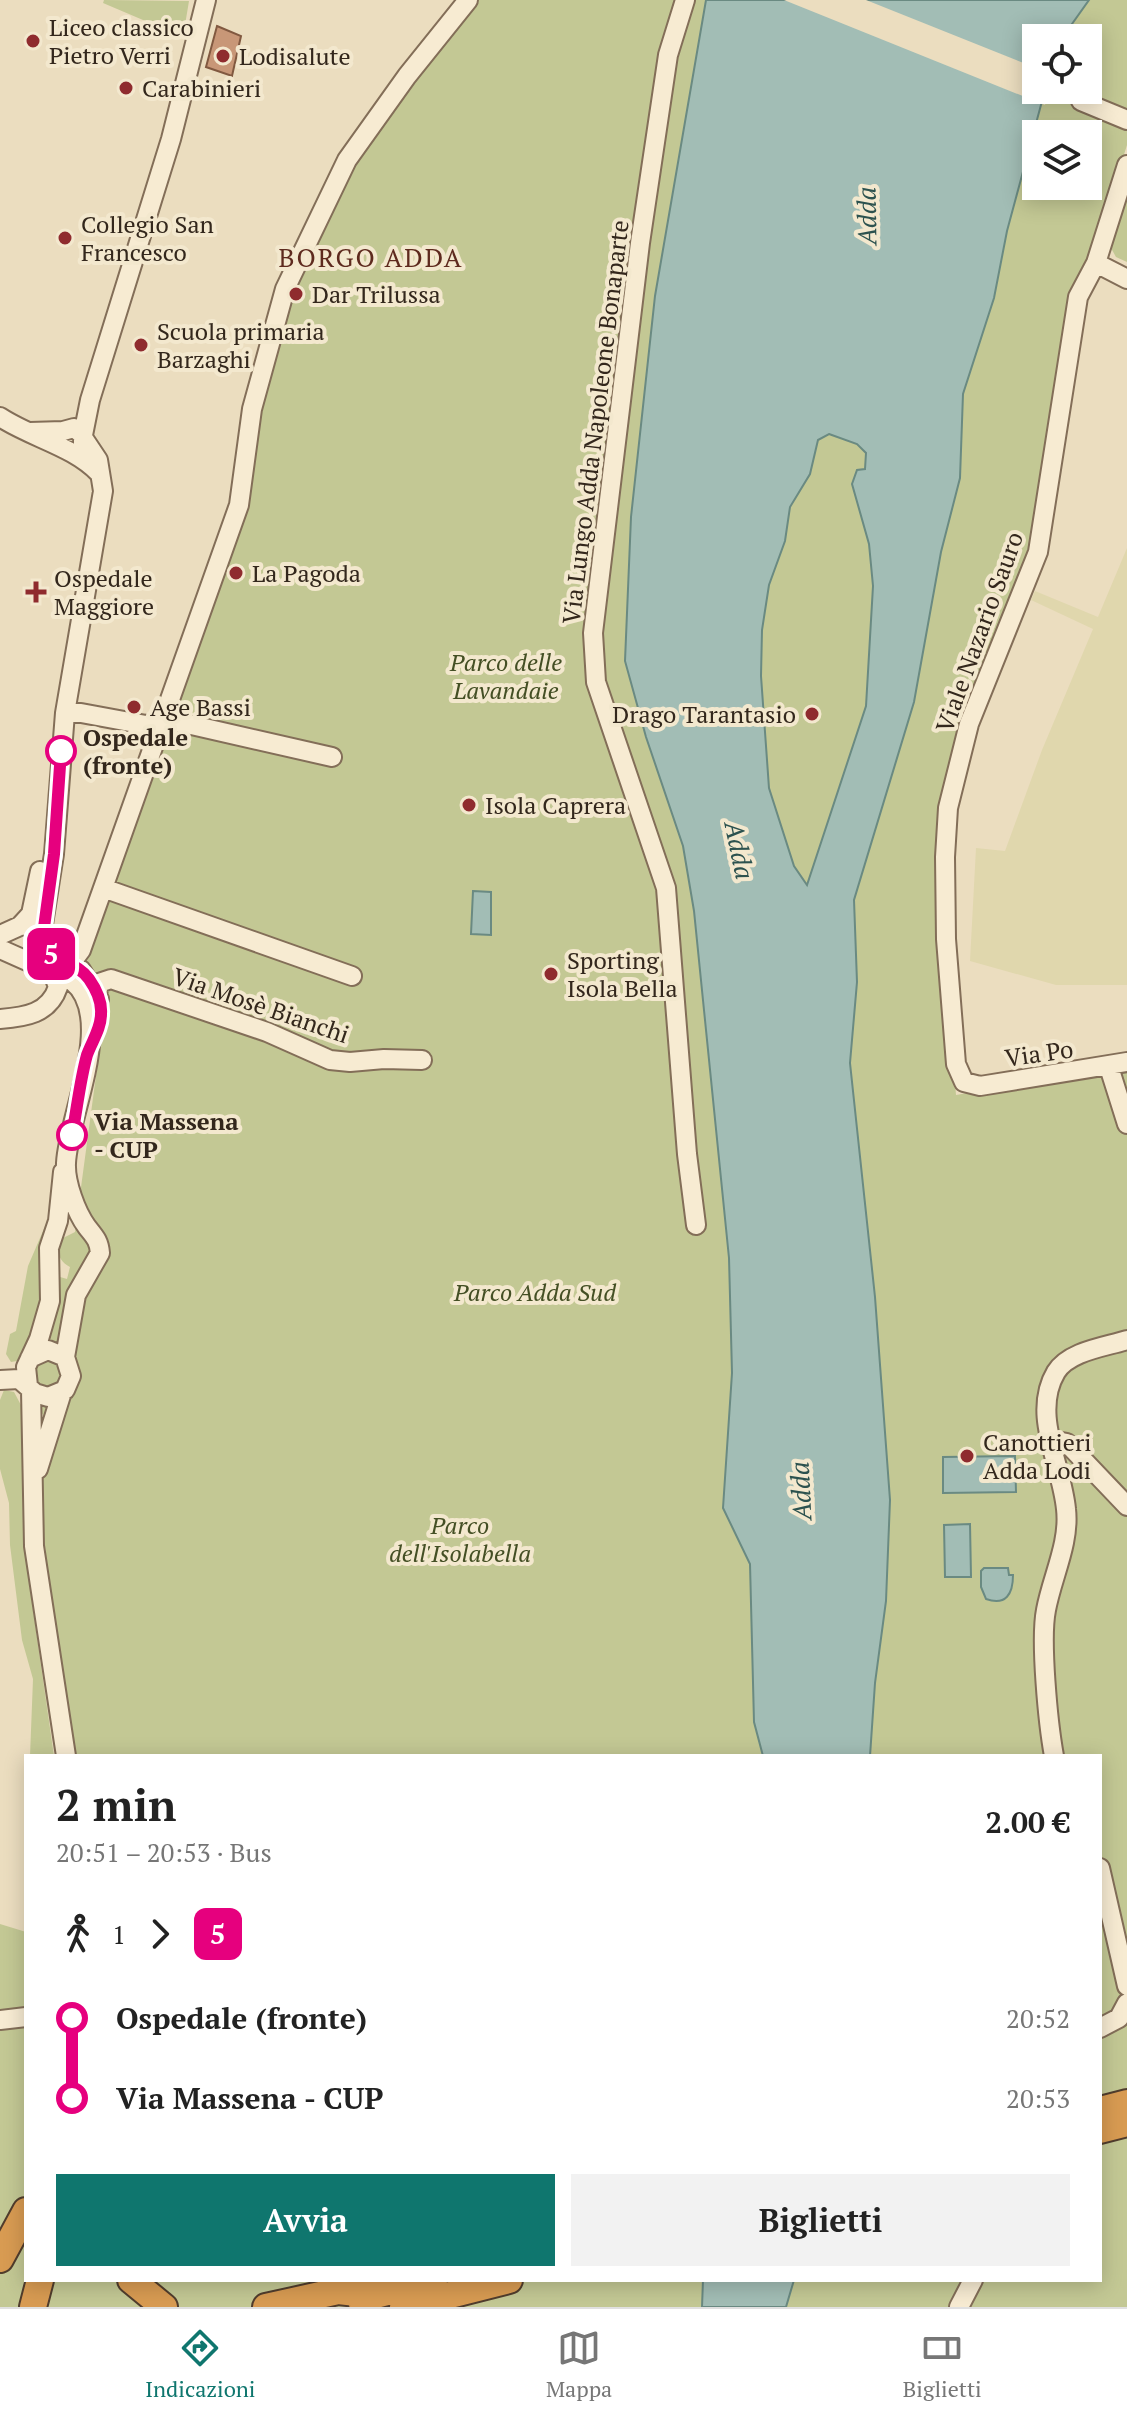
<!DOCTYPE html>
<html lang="it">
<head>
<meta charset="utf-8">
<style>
  body { margin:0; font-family:"PT Serif",serif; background:#f2f2f2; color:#222; height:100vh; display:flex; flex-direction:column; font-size:30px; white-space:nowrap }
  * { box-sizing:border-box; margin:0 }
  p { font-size:26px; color:#767676 }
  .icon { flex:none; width:44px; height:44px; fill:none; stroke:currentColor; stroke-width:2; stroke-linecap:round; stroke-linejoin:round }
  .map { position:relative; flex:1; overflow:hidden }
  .panel { position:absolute; left:24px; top:1754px; width:1078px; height:528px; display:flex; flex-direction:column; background:#fff; border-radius:0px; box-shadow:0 4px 20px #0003 }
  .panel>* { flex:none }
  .badge { padding:0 16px; border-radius:12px; font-size:28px; line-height:52px }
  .controls { position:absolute; left:1022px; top:24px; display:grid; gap:16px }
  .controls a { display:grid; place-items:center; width:80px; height:80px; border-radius:0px; background:#fff; box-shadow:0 4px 20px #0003; font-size:40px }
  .map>.badge { position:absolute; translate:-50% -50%; box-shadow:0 0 0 4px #fff }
  .legs { display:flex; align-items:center; gap:12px; height:88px; padding:0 32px; font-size:26px }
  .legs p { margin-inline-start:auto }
  .head { display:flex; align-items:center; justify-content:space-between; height:136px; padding:0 32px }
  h1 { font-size:44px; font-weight:700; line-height:60px }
  .button { display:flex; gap:16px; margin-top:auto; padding:16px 32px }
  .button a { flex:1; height:92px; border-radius:0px; background:#0f766e; color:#fff; font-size:32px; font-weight:700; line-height:92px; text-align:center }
  .button a+a { background:#f2f2f2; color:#222 }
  ul { padding:0 32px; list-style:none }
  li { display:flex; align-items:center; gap:28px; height:80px; font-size:30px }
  li i { display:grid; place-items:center; width:12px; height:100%; margin:0 10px; background:currentColor }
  li i::after { content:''; width:20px; height:20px; margin:-10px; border:6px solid; border-radius:50%; background:#fff }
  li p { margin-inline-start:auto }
  li:first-child i { background:linear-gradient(#0000 50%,currentColor 0) }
  li:last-child i { background:linear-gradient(currentColor 50%,#0000 0) }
  .menu { display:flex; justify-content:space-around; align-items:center; height:112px; border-top:2px solid #e0e0e0; background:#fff; font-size:22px; color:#767676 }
  .menu a { display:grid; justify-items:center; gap:4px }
  .menu .current { color:#0f766e }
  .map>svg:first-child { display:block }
  .farmland { fill:#e0d7ad }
  .green { fill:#c3c894; fill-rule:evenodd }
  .water { fill:#a2bdb5; stroke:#6a8a82; stroke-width:2; fill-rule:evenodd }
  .pier { fill:#ebddbf }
  .building { fill:#c89777; stroke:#815940; stroke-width:2 }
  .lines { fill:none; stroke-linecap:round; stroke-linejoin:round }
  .minor-casing { stroke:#836e58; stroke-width:22 }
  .highway-casing { stroke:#513d2d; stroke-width:30 }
  .minor { stroke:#f7ebd2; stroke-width:18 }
  .highway { stroke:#d89b52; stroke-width:26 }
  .line-1-casing { stroke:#fff; stroke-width:18 }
  .line-1 { stroke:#e6007e; stroke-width:12 }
  .poi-dot { fill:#8f2b2e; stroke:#f3e8ce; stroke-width:3 }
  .stop-1-dot { fill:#fff; stroke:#e6007e; stroke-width:4 }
  .labels { text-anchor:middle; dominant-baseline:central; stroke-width:8; stroke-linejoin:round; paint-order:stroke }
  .poi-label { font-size:24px; fill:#33271c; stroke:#f3e8ce; text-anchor:start }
  .street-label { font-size:24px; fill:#33271c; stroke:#f3e8ce }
  .park-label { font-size:24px; font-style:italic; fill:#444f24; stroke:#f3e8ce }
  .stop-label { font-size:24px; font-weight:bold; fill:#33271c; stroke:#f3e8ce; text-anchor:start }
  .water-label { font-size:26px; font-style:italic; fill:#2c524f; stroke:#f3e8ce }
  .neighbourhood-label { font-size:26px; letter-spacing:2px; fill:#5e2a1e; stroke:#f3e8ce }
</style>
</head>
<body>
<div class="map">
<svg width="1127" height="2307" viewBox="0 0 1127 2307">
  <rect width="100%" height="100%" fill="#ebddbf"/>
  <path class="farmland" d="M1127,548V985H1056L970,961L976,848L1005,851L1042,750L1093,629L1031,600L1035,591L1098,617Z"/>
  <path class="green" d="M104,0L189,1L183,37L103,3Z
    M475,0H1127V145L1093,253L1035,552L965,725L944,938L956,1095L1127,1066V2307H0V1924L26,1932V2280H1100V1756H75L46,1557L40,1496L43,1414L35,1412L39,1389L31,1375L48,1341L60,1277L67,1279L70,1267C57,1260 57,1251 61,1239L75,1232L102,1031L99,1004L82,958L242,510L255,410L292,283L349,163ZM1036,38H1088V90H1036ZM1036,134H1088V186H1036Z
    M1127,198V262L1116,257L1111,248Z
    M52,1210C49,1252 47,1330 17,1361L11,1362L6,1354L10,1334L16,1331L28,1266Z
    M4,1390L14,1392L22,1407L23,1540L54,1756H30L33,1679L22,1640L10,1545L9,1503L0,1469V1400Z"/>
  <path class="water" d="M706,0H1089L1062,38H1036V90H1045L1007,231L994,298L963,394L960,478L941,552L914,702L854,900L857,982L850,1063L875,1297L890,1500L886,1601L875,1683L870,1756H763L754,1722L750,1564L723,1508L732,1373L729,1258L694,911L683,846L646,737L625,661L631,517L655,296ZM829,434L857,444L866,453L865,469L857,470L852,484L869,544L873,586L866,706L807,885L794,866L769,788L761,676L762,630L769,585L785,541L790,507L810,474L818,440Z
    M473,891L491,892V935L471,934Z
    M1015,1456L1016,1492L943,1493V1457Z
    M970,1524L971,1577H945L944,1525Z
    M984,1568H1008L1009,1575H1013C1013,1594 1006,1606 986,1599L981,1587V1571Z
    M703,2280H794L786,2307H702Z"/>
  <path class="pier" d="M784,0H866L1036,68V90H1049L1045,105Z"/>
  <path class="building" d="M217,26L241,36L232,76L206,67Z"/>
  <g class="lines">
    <defs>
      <path id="minor" d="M685,0L668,55L640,243L593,633L596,682L666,888L687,1154L696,1225
        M1081,101L1127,120
        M1127,165L1096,263L1078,297L1038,552L969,724L948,808L945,857L946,939L956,1064L964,1082L980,1086L1127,1062
        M1096,263L1127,279
        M0,417C32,438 73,446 99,473
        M30,432L63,431L74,428L83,435V444
        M83,435L90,400L171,139L206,0
        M65,713H81L146,725L174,721L332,757
        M103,888L352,976
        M20,926L31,914L40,871
        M0,935L20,926L29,925
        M41,937L54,854L65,713L103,491L98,460L84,439
        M42,942L47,952L81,970L99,999
        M0,949L72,981C117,1017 68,1115 66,1163C65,1182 76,1212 87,1227C94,1236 99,1240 100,1253L76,1295L65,1357
        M67,961L75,958L81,950L239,505L252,409L285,289L347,160L407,76L468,0
        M97,995L99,983L111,979L267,1032L330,1060L350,1062L384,1059L422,1060
        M0,1019C25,1017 49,1014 58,987L54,976L48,969
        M1109,1067L1127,1124
        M0,1380L19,1379L35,1393L48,1397L65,1390L71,1376L65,1357L48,1350L30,1358
        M28,1386L26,1367L39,1339L50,1301L49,1248L58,1221L63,1172
        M31,1390L34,1546L66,1756
        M1051,1440L1067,1443L1127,1506
        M38,1469L62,1392
        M1054,1756C1048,1723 1040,1640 1046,1610C1052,1577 1070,1543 1066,1509C1062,1465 1031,1414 1056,1372C1069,1351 1105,1347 1127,1340
        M1100,1868L1127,1986
        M0,2020L26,2017
        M1100,2028L1119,2018L1127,2003
        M959,2307L973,2280"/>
      <path id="highway" d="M1100,2110L1127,2103
        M1100,2130L1127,2123
        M0,2259L26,2211
        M131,2280L164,2307
        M360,2299L434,2280
        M33,2307L40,2280
        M266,2307L338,2291L375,2295
        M403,2307L509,2280"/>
    </defs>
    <use href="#minor" class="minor-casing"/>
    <use href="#highway" class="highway-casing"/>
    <use href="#minor" class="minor"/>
    <use href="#highway" class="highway"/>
  </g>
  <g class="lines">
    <defs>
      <path id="line-1" d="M61,751L54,854L42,942C51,961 76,961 89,979C96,989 102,1002 101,1014C101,1029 92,1041 87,1055C80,1080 77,1109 72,1135"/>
    </defs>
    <use href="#line-1" class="line-1-casing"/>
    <use href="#line-1" class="line-1"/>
  </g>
  <g class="poi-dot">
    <circle cx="33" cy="41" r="8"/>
    <circle cx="223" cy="56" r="8"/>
    <circle cx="126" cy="88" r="8"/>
    <circle cx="65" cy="238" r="8"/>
    <circle cx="296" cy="294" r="8"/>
    <circle cx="141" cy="345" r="8"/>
    <circle cx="236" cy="573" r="8"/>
    <path d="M32 580h8v8h8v8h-8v8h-8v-8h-8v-8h8z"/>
    <circle cx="134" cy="707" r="8"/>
    <circle cx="812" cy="714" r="8"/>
    <circle cx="469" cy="805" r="8"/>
    <circle cx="551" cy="974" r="8"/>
    <circle cx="967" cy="1456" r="8"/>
  </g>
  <g class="stop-1-dot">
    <circle cx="61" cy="751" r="14"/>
    <circle cx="72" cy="1135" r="14"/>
  </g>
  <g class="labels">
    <g class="poi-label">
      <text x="49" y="27">Liceo classico<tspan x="49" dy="28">Pietro Verri</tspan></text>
      <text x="239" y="56">Lodisalute</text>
      <text x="142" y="88">Carabinieri</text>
      <text x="81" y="224">Collegio San<tspan x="81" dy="28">Francesco</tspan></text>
      <text x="312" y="294">Dar Trilussa</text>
      <text x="157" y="331">Scuola primaria<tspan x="157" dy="28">Barzaghi</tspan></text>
      <text x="252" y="573">La Pagoda</text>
      <text x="54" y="578">Ospedale<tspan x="54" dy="28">Maggiore</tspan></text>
      <text x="150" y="707">Age Bassi</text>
      <text x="796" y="714" text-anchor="end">Drago Tarantasio</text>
      <text x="485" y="805">Isola Caprera</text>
      <text x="567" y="960">Sporting<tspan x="567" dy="28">Isola Bella</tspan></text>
      <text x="983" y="1442">Canottieri<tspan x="983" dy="28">Adda Lodi</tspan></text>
    </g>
    <g class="street-label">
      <text transform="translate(595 422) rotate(-83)">Via Lungo Adda Napoleone Bonaparte</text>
      <text transform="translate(979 632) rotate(-70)">Viale Nazario Sauro</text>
      <text transform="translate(261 1005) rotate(19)">Via Mosè Bianchi</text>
      <text transform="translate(1039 1053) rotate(-8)">Via Po</text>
    </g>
    <g class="park-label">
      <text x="506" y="662">Parco delle<tspan x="506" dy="28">Lavandaie</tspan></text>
      <text x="535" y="1292">Parco Adda Sud</text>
      <text x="460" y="1525">Parco<tspan x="460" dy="28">dell'Isolabella</tspan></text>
    </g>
    <g class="stop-label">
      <text x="83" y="737">Ospedale<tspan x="83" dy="28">(fronte)</tspan></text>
      <text x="94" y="1121">Via Massena<tspan x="94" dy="28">- CUP</tspan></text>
    </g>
    <g class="water-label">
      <text transform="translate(866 216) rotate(-91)">Adda</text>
      <text transform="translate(740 850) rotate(78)">Adda</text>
      <text transform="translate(800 1491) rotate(-93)">Adda</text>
    </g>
    <g class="neighbourhood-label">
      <text x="371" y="257">BORGO ADDA</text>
    </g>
  </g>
</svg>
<div class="controls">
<a><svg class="icon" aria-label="locate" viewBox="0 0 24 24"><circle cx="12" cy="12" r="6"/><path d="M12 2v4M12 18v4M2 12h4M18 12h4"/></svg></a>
<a><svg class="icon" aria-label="layers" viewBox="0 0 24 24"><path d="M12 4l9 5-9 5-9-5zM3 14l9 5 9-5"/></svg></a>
</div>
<b class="badge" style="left:51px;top:954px;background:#e6007e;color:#fff">5</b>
<section class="panel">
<div class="head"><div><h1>2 min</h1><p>20:51 – 20:53 · Bus</p></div><b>2.00 €</b></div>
<div class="legs"><svg class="icon" aria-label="walk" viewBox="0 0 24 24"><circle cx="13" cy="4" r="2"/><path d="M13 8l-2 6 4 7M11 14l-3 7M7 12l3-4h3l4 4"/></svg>1<svg class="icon" aria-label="forward" viewBox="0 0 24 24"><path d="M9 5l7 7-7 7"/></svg><b class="badge" style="background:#e6007e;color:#fff">5</b></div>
<ul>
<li><i style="color:#e6007e"></i><b>Ospedale (fronte)</b><p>20:52</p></li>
<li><i style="color:#e6007e"></i><b>Via Massena - CUP</b><p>20:53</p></li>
</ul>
<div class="button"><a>Avvia</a><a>Biglietti</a></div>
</section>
</div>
<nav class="menu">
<a class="current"><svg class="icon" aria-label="directions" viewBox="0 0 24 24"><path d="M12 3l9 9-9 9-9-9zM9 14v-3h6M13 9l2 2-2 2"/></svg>Indicazioni</a>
<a><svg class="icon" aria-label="map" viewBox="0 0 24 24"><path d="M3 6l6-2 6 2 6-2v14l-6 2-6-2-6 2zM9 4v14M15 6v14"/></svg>Mappa</a>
<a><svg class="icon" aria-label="tickets" viewBox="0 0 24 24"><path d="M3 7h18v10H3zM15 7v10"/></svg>Biglietti</a>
</nav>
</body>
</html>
